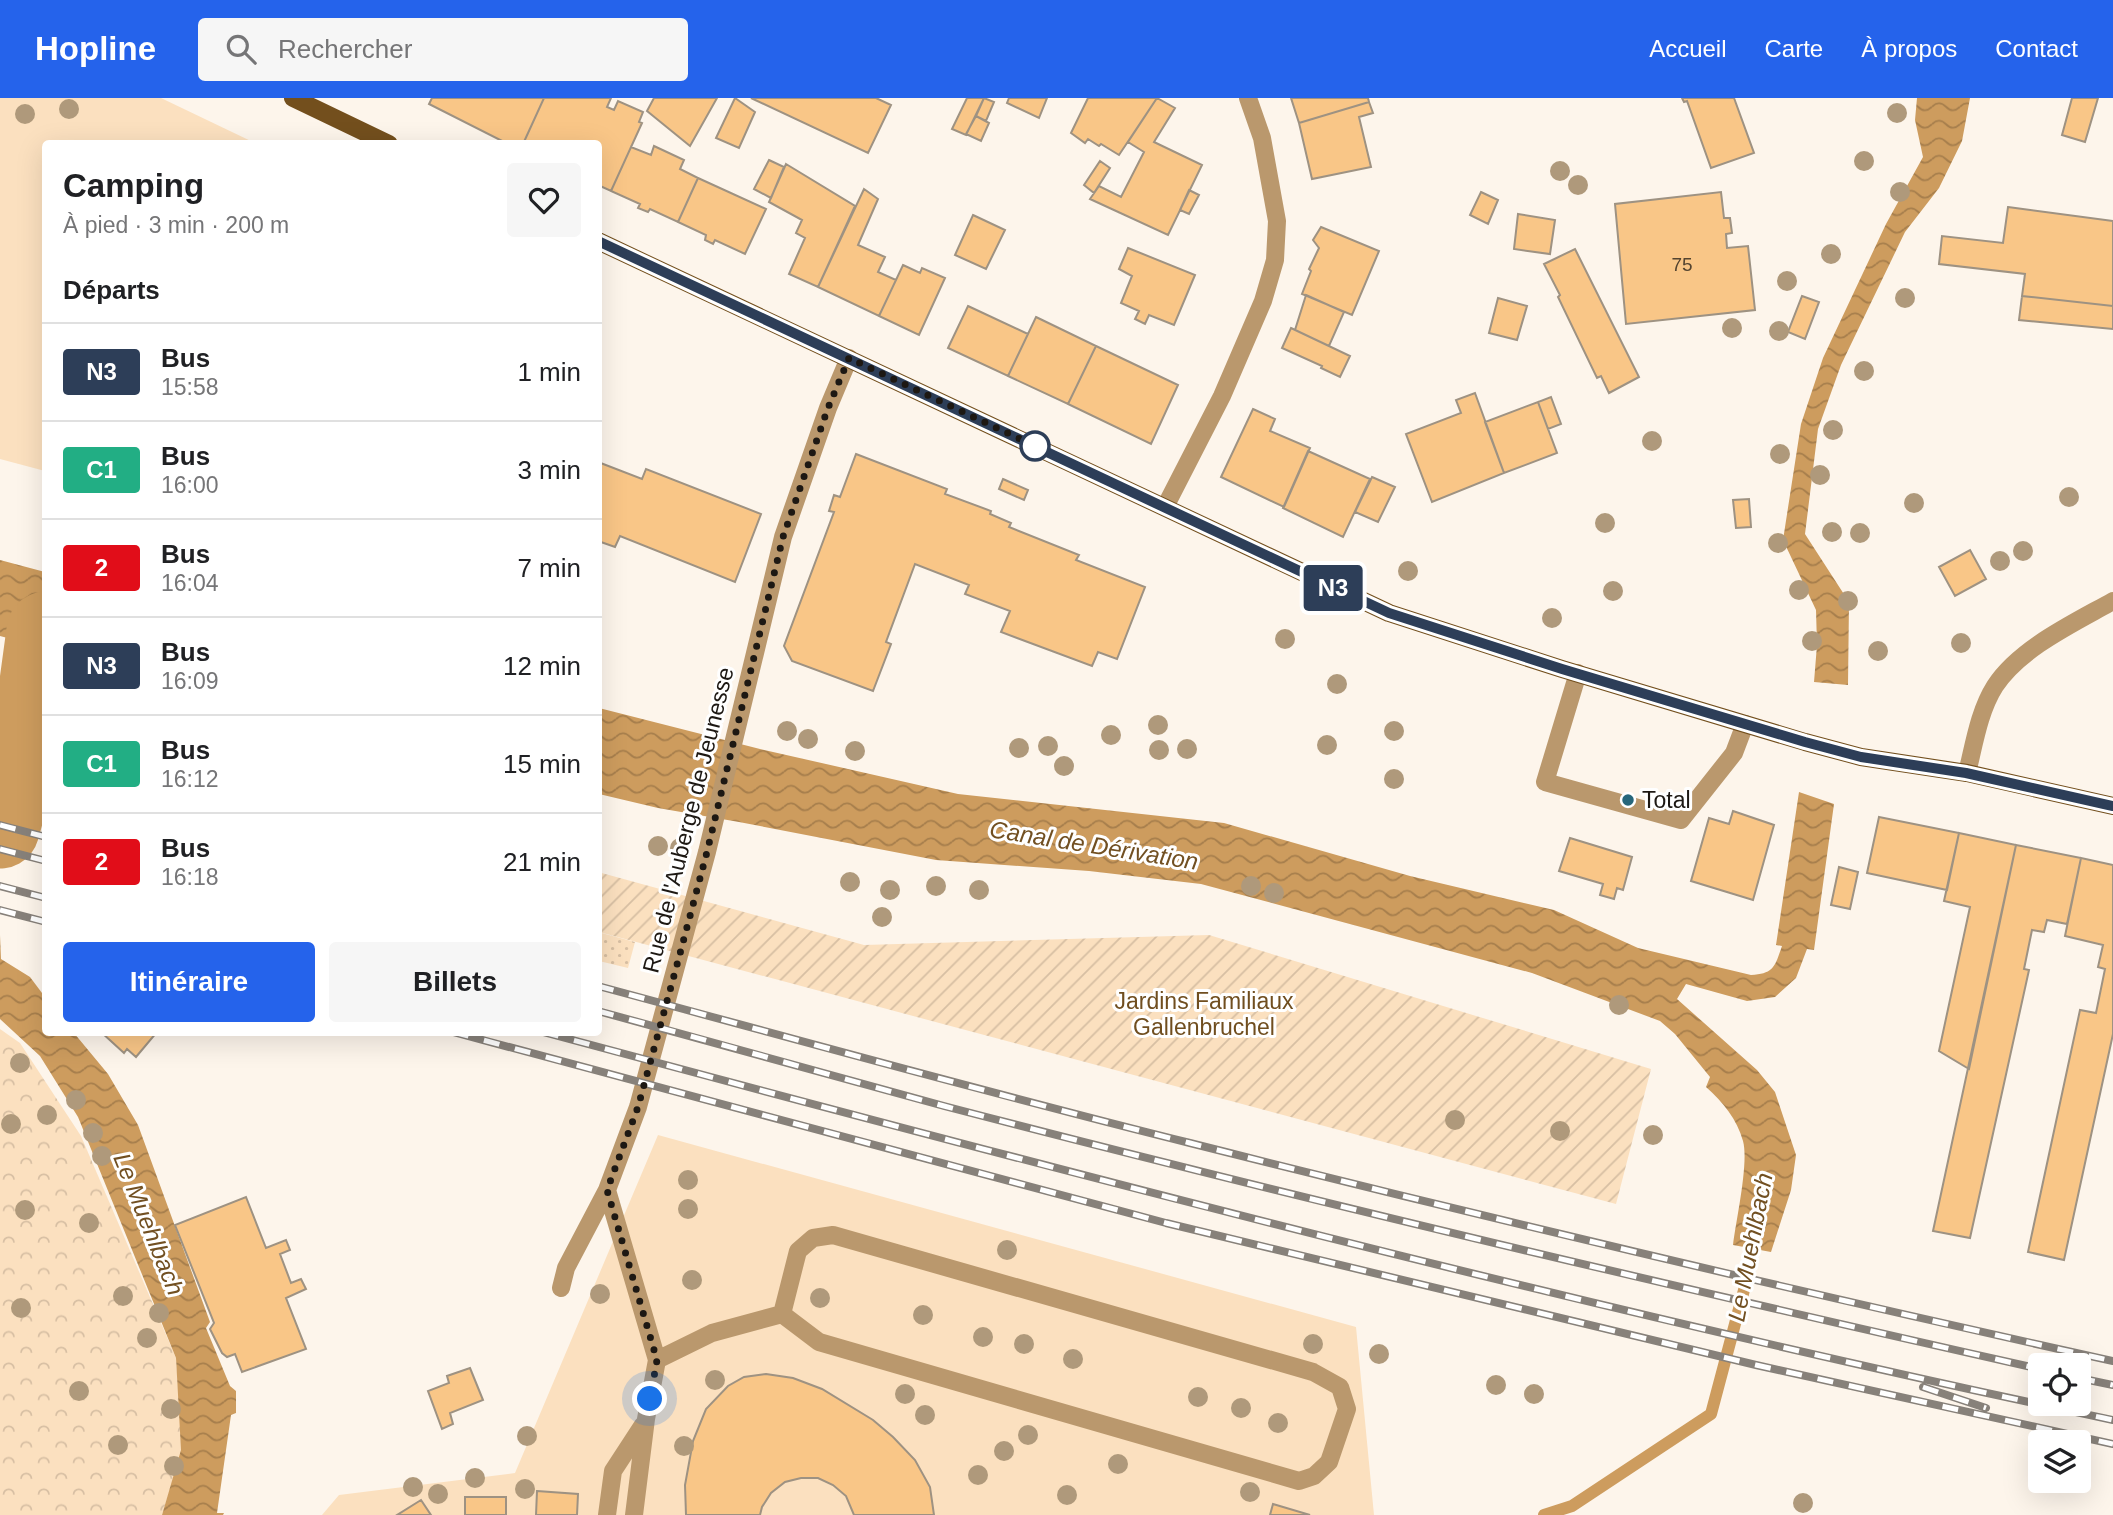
<!DOCTYPE html>
<html lang="fr">
<head>
<meta charset="utf-8">
<style>
  body { margin:0; font-family:Arial,sans-serif; background:#f6f6f6; color:#202124; height:100vh; display:flex; flex-direction:column; font-size:26px; white-space:nowrap }
  * { box-sizing:border-box; margin:0 }
  p { font-size:23px; color:#757577 }
  .icon { flex:none; width:38px; height:38px; fill:none; stroke:currentColor; stroke-width:2; stroke-linecap:round; stroke-linejoin:round }
  .map { position:relative; flex:1; overflow:hidden }
  .details { position:absolute; left:42px; top:42px; width:560px; height:896px; display:flex; flex-direction:column; background:#fff; border-radius:7px; box-shadow:0 7px 28px #0002 }
  .details>* { flex:none }
  .badge { padding:0 14px; border-radius:5px; font-size:24px; line-height:46px }
  .tools { position:absolute; left:2028px; top:1255px; display:grid; gap:14px }
  .tools a { display:grid; place-items:center; width:63px; height:63px; border-radius:7px; background:#fff; box-shadow:0 7px 28px #0002; font-size:35px }
  .you { position:absolute; width:35px; height:35px; margin:-18px; border:5px solid #fff; border-radius:50%; background:#1a73e8; box-shadow:0 0 0 10px #1a73e833 }
  .map>.badge { position:absolute; translate:-50% -50%; box-shadow:0 0 0 4px #fff }
  h2 { padding:0 21px; font-size:26px; line-height:63px }
  .round { display:grid; place-items:center; flex:none; width:74px; height:74px; border-radius:7px; background:#f6f6f6 }
  .summary { display:flex; align-items:center; justify-content:space-between; height:119px; padding:0 21px }
  h1 { font-size:33px; font-weight:700; line-height:52px }
  .primary-button { display:flex; gap:14px; margin-top:auto; padding:14px 21px }
  .primary-button a { flex:1; height:80px; border-radius:7px; background:#2563eb; color:#fff; font-size:28px; font-weight:700; line-height:80px; text-align:center }
  .primary-button a+a { background:#f6f6f6; color:#202124 }
  ul { padding:0; list-style:none }
  li { display:flex; align-items:center; gap:21px; height:98px; padding:0 21px; border-top:2px solid #e0e0e0 }
  li div { flex:1 }
  li b { display:block; font-size:26px }
  li em { font-style:normal }
  li .badge { min-width:77px; font-weight:700; text-align:center }
  header { display:flex; align-items:center; gap:42px; box-sizing:border-box; height:98px; padding:0 35px; background:#2563eb; color:#fff }
  header strong { font-size:33px }
  nav { display:flex; gap:38px; margin-inline-start:auto; font-size:24px }
  .search { width:490px; height:63px; background:#f6f6f6; display:flex; align-items:center; gap:18px; box-sizing:border-box; padding:0 24px; border-radius:7px; color:#757577; font-size:26px }
  .map>svg:first-child { display:block }
  .grass { fill:url(#grass-dots) }
  .forest { fill:url(#forest-crowns) }
  .park { fill:#fbe0bf }
  .garden { fill:url(#garden-furrows) }
  .water { fill:url(#water-waves) }
  .lines { fill:none; stroke-linecap:round; stroke-linejoin:round }
  .stream { stroke:#cd9c5e; stroke-width:12 }
  .river { stroke:#cd9c5e; stroke-width:79 }
  .building { fill:#f9c687; stroke:#9e9282; stroke-width:2 }
  .minor { stroke:#ba986d; stroke-width:18 }
  .major { stroke:#734f1d; stroke-width:18 }
  .rail-casing { stroke:#87817a; stroke-width:8 }
  .rail { stroke:#fff; stroke-width:5; stroke-dasharray:16; stroke-linecap:butt }
  .tree { fill:#af997b }
  .line-casing { stroke:#fff; stroke-width:16 }
  .line { stroke:#2d3e58; stroke-width:10 }
  .walk { stroke:#1d1813; stroke-width:7; stroke-dasharray:0 12.6 }
  .stop-dot { fill:#fff; stroke:#2d3e58; stroke-width:3.5 }
  .poi-dot { fill:#26667b; stroke:#fff; stroke-width:2.5 }
  .labels { text-anchor:middle; dominant-baseline:central; stroke-width:6; stroke-linejoin:round; paint-order:stroke }
  .number-label { font-size:19px; fill:#544430 }
  .poi-label { font-size:23px; fill:#1d1813; stroke:#fff; text-anchor:start }
  .street-label { font-size:23px; fill:#1d1813; stroke:#fff }
  .park-label { font-size:23px; fill:#704e1f; stroke:#fff }
  .water-label { font-size:24px; font-style:italic; fill:#725022; stroke:#fff }
</style>
</head>
<body>
<header>
<strong>Hopline</strong>
<div class="search"><svg class="icon" aria-label="search" viewBox="0 0 24 24"><circle cx="10" cy="10" r="6"/><path d="M15 15l6 6"/></svg>Rechercher</div>
<nav><a>Accueil</a><a>Carte</a><a>À propos</a><a>Contact</a></nav>
</header>
<div class="map">
<svg width="2113" height="1417" viewBox="0 0 2113 1417">
  <defs>
    <pattern id="grass-dots" width="8" height="8" patternUnits="userSpaceOnUse" patternTransform="scale(1.75)"><rect width="8" height="8" fill="#fbe0bf"/><path d="M2 2h.1M6 6h.1" fill="none" stroke="#d7bfa3" stroke-width="1.8" stroke-linecap="round"/></pattern>
    <pattern id="forest-crowns" width="20" height="18" patternUnits="userSpaceOnUse" patternTransform="scale(1.75)"><rect width="20" height="18" fill="#fbe0bf"/><path d="M2 6a3 3 0 1 1 6 0M12 15a3 3 0 1 1 6 0" fill="none" stroke="#d7bfa3"/></pattern>
    <pattern id="garden-furrows" width="10" height="10" patternUnits="userSpaceOnUse" patternTransform="scale(1.75)"><rect width="10" height="10" fill="#fbe0bf"/><path d="M-1 1l2-2M0 10L10 0M9 11l2-2" fill="none" stroke="#d7bfa3"/></pattern>
    <pattern id="water-waves" width="16" height="10" patternUnits="userSpaceOnUse" patternTransform="scale(1.75)"><rect width="16" height="10" fill="#cd9c5e"/><path d="M0 5q4-4 8 0t8 0" fill="none" stroke="#a67e4c"/></pattern>
  </defs>
  <rect width="100%" height="100%" fill="#fdf5eb"/>
  <path class="grass" d="M0,670L45,679V716L0,704Z
    M598,834L635,844L628,870L599,863Z"/>
  <path class="forest" d="M0,931L20,945L81,1038L176,1260L182,1352L162,1417H0Z"/>
  <path class="park" d="M0,0H161L255,45L46,46L45,373L0,361Z
    M658,1037L1356,1229L1374,1417H322L339,1397L515,1375Z"/>
  <path class="garden" d="M0,607L45,621V679L0,670Z
    M598,774L864,847L1209,837L1651,971L1616,1106L599,834Z"/>
  <path class="water" d="M1917,0H1970L1962,43L1939,90L1905,134L1841,267L1818,331L1805,436L1849,504L1848,587L1814,584L1817,547L1816,512L1783,442L1801,326L1823,260L1886,126L1923,59L1915,22Z
    M0,462L45,474V550L0,538Z
    M599,610L760,651L958,696L1224,725L1410,778L1554,812L1638,850L1751,877C1774,876 1775,868 1782,848L1776,847L1799,694L1834,706L1814,852L1807,851L1796,880L1775,899L1747,903L1686,886L1677,901L1757,972L1775,994L1796,1057L1791,1092L1771,1154L1733,1147C1736,1122 1749,1065 1743,1043C1737,1021 1723,1004 1706,989L1710,979L1675,936L1660,923L1532,875L1201,786L1089,773L936,762L739,724L658,710L599,696Z
    M0,837L1,861L30,879L45,899L46,934L74,935L108,976L138,1027L210,1224L206,1230L230,1288L236,1293V1315L231,1317L217,1415H224L223,1417H162L181,1352L176,1260L78,1019L40,958L0,921Z"/>
  <g class="lines">
    <path class="stream" d="M1544,1417L1572,1408L1711,1316L1748,1177L1755,1136"/>
    <path class="river" d="M0,731L37,599L46,533"/>
  </g>
  <path class="building" d="M432,0H544L523,46H508L429,6Z
    M544,0H611L607,9L614,12L618,3L643,14L639,24L642,25L611,93L598,87V46H523Z
    M654,0H717L690,48L647,13Z
    M735,0L755,14L739,50L716,40Z
    M751,0H876L891,7L868,55Z
    M967,0H984L966,37L952,31Z
    M984,0L994,4L986,23L976,18Z
    M1009,0H1047L1039,20L1007,5Z
    M1088,0H1157L1119,57L1101,46L1099,48L1088,41L1085,45L1071,35Z
    M1157,0L1175,10L1154,44L1202,67L1168,137L1090,101L1099,88L1121,99L1144,54L1128,44Z
    M1291,0H1368L1369,4L1299,25Z
    M1682,0H1734L1754,55L1711,70L1687,3L1684,4Z
    M2072,0H2098L2085,44L2062,37Z
    M1369,4L1373,15L1359,19L1371,69L1312,81L1299,25Z
    M976,18L989,25L981,43L966,36Z
    M654,48L684,62L680,71L698,80L678,124L650,111L648,114L638,110L640,106L611,93L631,49L651,57Z
    M769,62L784,69L771,100L754,91Z
    M1100,63L1110,70L1094,95L1084,87Z
    M786,66L855,108L818,189L789,176L805,140L796,135L802,122L769,104Z
    M698,80L766,111L745,156L715,142L713,146L705,142L706,137L678,124Z
    M864,91L878,101L858,147L885,159L878,174L896,182L879,218L818,189Z
    M1189,92L1199,97L1189,116L1180,112Z
    M1481,94L1498,102L1488,126L1470,117Z
    M1721,94L1724,120H1730L1732,135L1726,136L1727,150L1748,148L1755,212L1626,226L1615,106Z
    M2008,109L2113,123V208L2022,198L2025,176L1939,166L1942,138L2003,145Z
    M1518,116L1555,122L1550,156L1514,151Z
    M973,117L1005,132L986,171L955,157Z
    M1321,129L1379,153L1352,217L1302,196L1311,173L1309,171L1319,150L1313,142Z
    M1128,150L1195,177L1174,227L1149,217L1145,226L1135,221L1139,213L1121,205L1132,178L1119,171Z
    M1575,151L1639,279L1609,295L1601,278L1597,280L1558,199L1560,197L1544,166Z
    M903,167L920,175L922,170L945,180L919,237L879,218Z
    M1306,197L1344,214L1329,248L1295,232Z
    M1802,198L1819,204L1805,241L1788,234Z
    M2022,198L2113,208V231L2019,222Z
    M1498,200L1527,208L1517,242L1489,235Z
    M968,208L1028,236L1008,278L948,250Z
    M1036,219L1096,248L1068,306L1008,278Z
    M1291,230L1350,258L1340,279L1321,270L1322,268L1282,250Z
    M1096,248L1178,287L1151,346L1068,306Z
    M1475,295L1504,375L1432,404L1406,336L1461,315L1456,302Z
    M1551,299L1561,326L1548,331L1538,304Z
    M1538,304L1557,355L1504,375L1485,324Z
    M1253,311L1275,321L1270,333L1310,350L1284,409L1221,379Z
    M1308,353L1370,381L1343,439L1283,410Z
    M856,356L947,391L945,396L991,413L990,416L1011,425L1009,429L1079,457L1076,462L1145,489L1117,561L1098,554L1092,568L1001,534L1010,513L965,496L969,487L915,466L886,544L891,546L873,593L792,563L784,548L834,414L829,413L834,397L840,399Z
    M598,364L642,381L646,371L761,416L735,484L620,438L615,449L598,443Z
    M1372,379L1395,389L1378,424L1355,414Z
    M1003,381L1028,392L1024,402L999,391Z
    M1749,401L1751,429L1736,430L1733,402Z
    M1970,452L1986,481L1955,498L1939,469Z
    M1733,713L1774,727L1753,802L1691,783L1709,720L1729,726Z
    M1879,719L1959,735L1947,792L1867,775Z
    M1959,735L2016,747L1969,971L1939,953L1970,809L1944,803Z
    M1570,740L1632,759L1623,792L1617,790L1614,801L1600,797L1603,786L1559,773Z
    M2016,747L2081,760L2067,826L2047,822L2044,834L2032,832L2024,871L2029,872L1970,1140L1933,1133Z
    M2081,760L2113,767V936L2064,1162L2028,1154L2080,912L2096,915L2105,871L2098,869L2103,847L2065,838Z
    M1839,769L1858,774L1850,811L1831,807Z
    M101,934H157L136,959L127,951L124,955Z
    M246,1099L266,1150L286,1142L290,1152L280,1156L291,1185L301,1181L306,1191L286,1200L306,1251L242,1274L235,1256L227,1259L222,1255L210,1231L214,1225L175,1127Z
    M470,1270L483,1302L450,1315L453,1326L442,1331L428,1293L449,1285L447,1278Z
    M766,1276L793,1280L822,1291L873,1322L893,1339L915,1362L930,1389L934,1417H854L846,1398L833,1387L818,1380H801L785,1384L771,1395L762,1409L760,1417H686L685,1387L693,1343L706,1311L728,1288L744,1279Z
    M537,1393L578,1396L577,1417H536Z
    M465,1399H506V1417H465Z
    M421,1402L431,1417H397Z
    M1273,1406L1310,1417H1270Z"/>
  <g class="lines">
    <path class="minor" d="M1165,409L1222,298L1263,203L1275,162L1277,123L1262,40L1248,0
      M1578,575L1545,684L1681,722L1734,655L1745,626
      M1967,675C1974,647 1979,613 1995,588C2020,550 2074,525 2113,503
      M607,1092L657,1262L646,1321L634,1417
      M833,1137L1313,1274L1340,1289L1347,1311L1329,1364L1314,1378L1299,1383L819,1244L782,1216L798,1153L813,1140Z
      M561,1190L566,1170L607,1092L638,1009L707,754L783,439L828,310L849,260
      M657,1262L712,1235L782,1216
      M607,1417L613,1373L643,1327"/>
    <path class="major" d="M293,0L389,46
      M598,143L1389,515L1562,571L1805,644L1861,659L1967,675L2113,708"/>
    <defs>
      <path id="rail" d="M0,727L46,739
        M0,751L46,763
        M0,788L46,800
        M0,812L46,824
        M598,888C795,941 992,996 1190,1045C1496,1122 1804,1195 2113,1263
        M598,913C714,944 829,977 944,1008C1308,1103 1674,1189 2040,1271
        M453,934L1166,1125L1756,1267L2113,1346
        M543,934C1064,1074 1585,1211 2113,1322
        M2079,1280L2113,1287
        M1923,1289L1986,1310"/>
    </defs>
    <use href="#rail" class="rail-casing"/>
    <use href="#rail" class="rail"/>
  </g>
  <g class="tree">
    <circle cx="69" cy="11" r="10"/>
    <circle cx="1897" cy="15" r="10"/>
    <circle cx="25" cy="16" r="10"/>
    <circle cx="1864" cy="63" r="10"/>
    <circle cx="1560" cy="73" r="10"/>
    <circle cx="1578" cy="87" r="10"/>
    <circle cx="1900" cy="94" r="10"/>
    <circle cx="1831" cy="156" r="10"/>
    <circle cx="1787" cy="183" r="10"/>
    <circle cx="1905" cy="200" r="10"/>
    <circle cx="1732" cy="230" r="10"/>
    <circle cx="1779" cy="233" r="10"/>
    <circle cx="1864" cy="273" r="10"/>
    <circle cx="1833" cy="332" r="10"/>
    <circle cx="1652" cy="343" r="10"/>
    <circle cx="1780" cy="356" r="10"/>
    <circle cx="1820" cy="377" r="10"/>
    <circle cx="2069" cy="399" r="10"/>
    <circle cx="1914" cy="405" r="10"/>
    <circle cx="1605" cy="425" r="10"/>
    <circle cx="1832" cy="434" r="10"/>
    <circle cx="1860" cy="435" r="10"/>
    <circle cx="1778" cy="445" r="10"/>
    <circle cx="2023" cy="453" r="10"/>
    <circle cx="2000" cy="463" r="10"/>
    <circle cx="1408" cy="473" r="10"/>
    <circle cx="1799" cy="492" r="10"/>
    <circle cx="1613" cy="493" r="10"/>
    <circle cx="1848" cy="503" r="10"/>
    <circle cx="1552" cy="520" r="10"/>
    <circle cx="1285" cy="541" r="10"/>
    <circle cx="1812" cy="543" r="10"/>
    <circle cx="1961" cy="545" r="10"/>
    <circle cx="1878" cy="553" r="10"/>
    <circle cx="1337" cy="586" r="10"/>
    <circle cx="1158" cy="627" r="10"/>
    <circle cx="787" cy="633" r="10"/>
    <circle cx="1394" cy="633" r="10"/>
    <circle cx="1111" cy="637" r="10"/>
    <circle cx="808" cy="641" r="10"/>
    <circle cx="1327" cy="647" r="10"/>
    <circle cx="1048" cy="648" r="10"/>
    <circle cx="1019" cy="650" r="10"/>
    <circle cx="1187" cy="651" r="10"/>
    <circle cx="1159" cy="652" r="10"/>
    <circle cx="855" cy="653" r="10"/>
    <circle cx="1064" cy="668" r="10"/>
    <circle cx="1394" cy="681" r="10"/>
    <circle cx="658" cy="748" r="10"/>
    <circle cx="680" cy="750" r="10"/>
    <circle cx="850" cy="784" r="10"/>
    <circle cx="936" cy="788" r="10"/>
    <circle cx="1251" cy="788" r="10"/>
    <circle cx="890" cy="792" r="10"/>
    <circle cx="979" cy="792" r="10"/>
    <circle cx="1274" cy="795" r="10"/>
    <circle cx="882" cy="819" r="10"/>
    <circle cx="1619" cy="907" r="10"/>
    <circle cx="20" cy="965" r="10"/>
    <circle cx="76" cy="1002" r="10"/>
    <circle cx="47" cy="1017" r="10"/>
    <circle cx="1455" cy="1022" r="10"/>
    <circle cx="11" cy="1026" r="10"/>
    <circle cx="1560" cy="1033" r="10"/>
    <circle cx="93" cy="1035" r="10"/>
    <circle cx="1653" cy="1037" r="10"/>
    <circle cx="102" cy="1058" r="10"/>
    <circle cx="688" cy="1082" r="10"/>
    <circle cx="688" cy="1111" r="10"/>
    <circle cx="25" cy="1112" r="10"/>
    <circle cx="89" cy="1125" r="10"/>
    <circle cx="1007" cy="1152" r="10"/>
    <circle cx="692" cy="1182" r="10"/>
    <circle cx="600" cy="1196" r="10"/>
    <circle cx="123" cy="1198" r="10"/>
    <circle cx="820" cy="1200" r="10"/>
    <circle cx="21" cy="1210" r="10"/>
    <circle cx="159" cy="1215" r="10"/>
    <circle cx="923" cy="1217" r="10"/>
    <circle cx="983" cy="1239" r="10"/>
    <circle cx="147" cy="1240" r="10"/>
    <circle cx="1024" cy="1246" r="10"/>
    <circle cx="1313" cy="1246" r="10"/>
    <circle cx="1379" cy="1256" r="10"/>
    <circle cx="1073" cy="1261" r="10"/>
    <circle cx="715" cy="1282" r="10"/>
    <circle cx="1496" cy="1287" r="10"/>
    <circle cx="79" cy="1293" r="10"/>
    <circle cx="905" cy="1296" r="10"/>
    <circle cx="1534" cy="1296" r="10"/>
    <circle cx="1198" cy="1299" r="10"/>
    <circle cx="1241" cy="1310" r="10"/>
    <circle cx="171" cy="1311" r="10"/>
    <circle cx="925" cy="1317" r="10"/>
    <circle cx="1278" cy="1325" r="10"/>
    <circle cx="1028" cy="1337" r="10"/>
    <circle cx="527" cy="1338" r="10"/>
    <circle cx="118" cy="1347" r="10"/>
    <circle cx="684" cy="1348" r="10"/>
    <circle cx="1004" cy="1353" r="10"/>
    <circle cx="1118" cy="1366" r="10"/>
    <circle cx="174" cy="1368" r="10"/>
    <circle cx="978" cy="1377" r="10"/>
    <circle cx="475" cy="1380" r="10"/>
    <circle cx="413" cy="1389" r="10"/>
    <circle cx="525" cy="1391" r="10"/>
    <circle cx="1250" cy="1394" r="10"/>
    <circle cx="438" cy="1396" r="10"/>
    <circle cx="1067" cy="1397" r="10"/>
    <circle cx="1803" cy="1405" r="10"/>
  </g>
  <g class="lines">
    <defs>
      <path id="line" d="M598,143L1389,515L1562,571L1805,644L1861,659L1966,675L2113,708"/>
    </defs>
    <use href="#line" class="line-casing"/>
    <use href="#line" class="line"/>
    <path class="walk" d="M650,1301L657,1262L607,1092L638,1009L678,863L707,754L783,439L828,310L849,260L1035,348"/>
  </g>
  <circle class="stop-dot" cx="1035" cy="348" r="14"/>
  <circle class="poi-dot" cx="1628" cy="702" r="7"/>
  <g class="labels">
    <g class="number-label">
      <text x="1682" y="166">75</text>
    </g>
    <g class="poi-label">
      <text x="1642" y="702">Total</text>
    </g>
    <g class="street-label">
      <text transform="translate(688 722) rotate(-76)">Rue de l'Auberge de Jeunesse</text>
    </g>
    <g class="park-label">
      <text x="1204" y="903">Jardins Familiaux<tspan x="1204" dy="26">Gallenbruchel</tspan></text>
    </g>
    <g class="water-label">
      <text transform="translate(1094 747) rotate(9)">Canal de Dérivation</text>
      <text transform="translate(149 1126) rotate(68)">Le Muehlbach</text>
      <text transform="translate(1750 1149) rotate(-79)">Le Muehlbach</text>
    </g>
  </g>
</svg>
<div class="tools">
<a><svg class="icon" aria-label="locate" viewBox="0 0 24 24"><circle cx="12" cy="12" r="6"/><path d="M12 2v4M12 18v4M2 12h4M18 12h4"/></svg></a>
<a><svg class="icon" aria-label="layers" viewBox="0 0 24 24"><path d="M12 4l9 5-9 5-9-5zM3 14l9 5 9-5"/></svg></a>
</div>
<div class="you" style="left:650px;top:1301px"></div>
<b class="badge" style="left:1333px;top:490px;background:#2d3e58;color:#fff">N3</b>
<section class="details">
<div class="summary"><div><h1>Camping</h1><p>À pied · 3 min · 200 m</p></div><a class="round"><svg class="icon" aria-label="heart" viewBox="0 0 24 24"><path d="M12 20l-8-8c-3-5 5-10 8-4 3-6 11-1 8 4z"/></svg></a></div>
<h2>Départs</h2>
<ul>
<li><span class="badge" style="background:#2d3e58;color:#fff">N3</span><div><b>Bus</b><p>15:58</p></div><em>1 min</em></li>
<li><span class="badge" style="background:#22ae84;color:#fff">C1</span><div><b>Bus</b><p>16:00</p></div><em>3 min</em></li>
<li><span class="badge" style="background:#e10d19;color:#fff">2</span><div><b>Bus</b><p>16:04</p></div><em>7 min</em></li>
<li><span class="badge" style="background:#2d3e58;color:#fff">N3</span><div><b>Bus</b><p>16:09</p></div><em>12 min</em></li>
<li><span class="badge" style="background:#22ae84;color:#fff">C1</span><div><b>Bus</b><p>16:12</p></div><em>15 min</em></li>
<li><span class="badge" style="background:#e10d19;color:#fff">2</span><div><b>Bus</b><p>16:18</p></div><em>21 min</em></li>
</ul>
<div class="primary-button"><a>Itinéraire</a><a>Billets</a></div>
</section>
</div>
</body>
</html>
